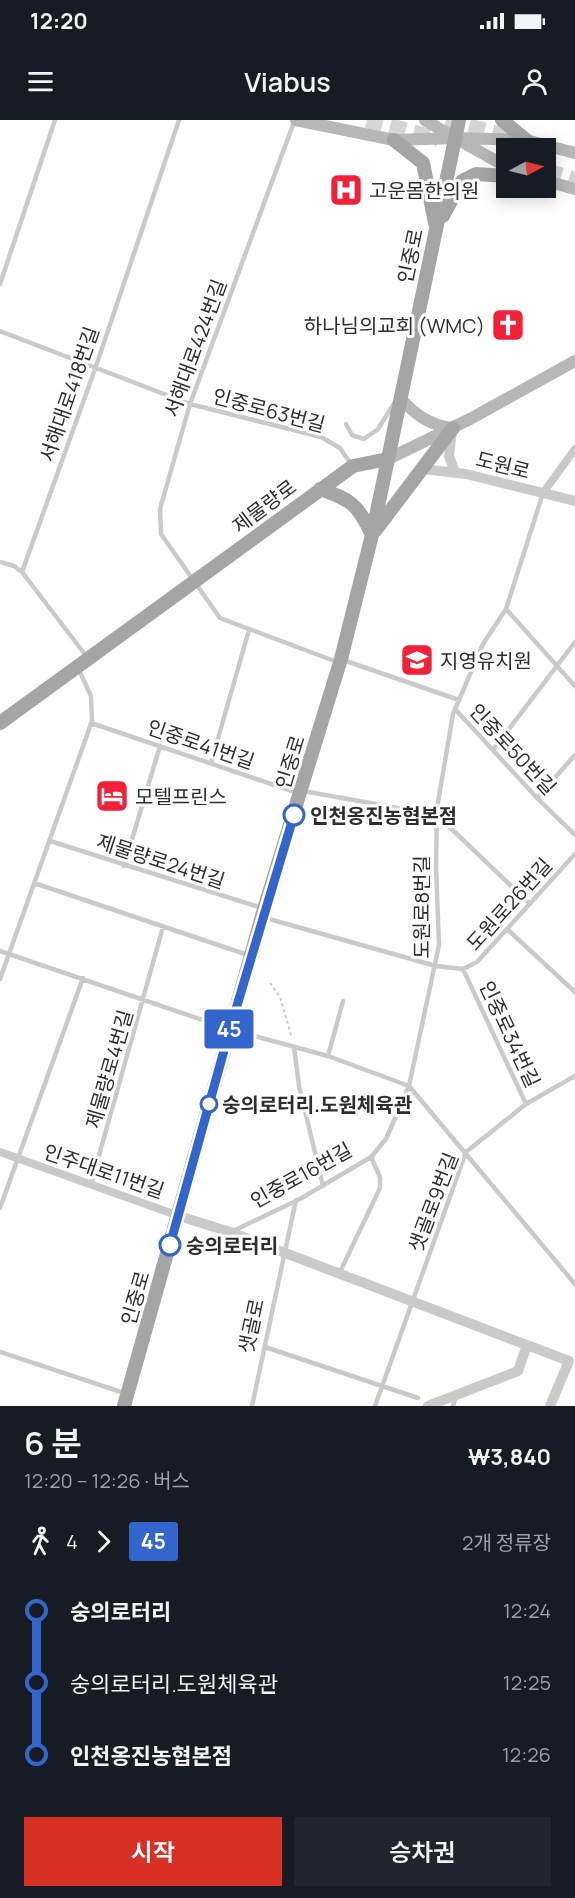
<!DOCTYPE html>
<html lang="ko">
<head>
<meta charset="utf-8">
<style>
  body { margin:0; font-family:Manrope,"Noto Sans KR",sans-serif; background:#20242c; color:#f1f3f6; height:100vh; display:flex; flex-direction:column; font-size:22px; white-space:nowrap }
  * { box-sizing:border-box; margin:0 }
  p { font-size:20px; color:#9ea1a6 }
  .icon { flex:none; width:33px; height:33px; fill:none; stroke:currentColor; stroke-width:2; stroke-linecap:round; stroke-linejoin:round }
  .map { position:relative; height:1286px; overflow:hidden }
  .drawer { display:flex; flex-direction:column; background:#171b24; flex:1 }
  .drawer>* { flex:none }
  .badge { padding:0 12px; border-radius:4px; font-size:21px; line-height:39px }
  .needle { width:39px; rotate:83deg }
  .fabs { position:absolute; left:496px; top:18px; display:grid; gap:12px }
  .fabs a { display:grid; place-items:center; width:60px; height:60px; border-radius:0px; background:#171b24; box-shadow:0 3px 15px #0003; font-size:30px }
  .map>.badge { position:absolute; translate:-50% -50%; box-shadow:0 0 0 3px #fff }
  .legs { display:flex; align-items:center; gap:9px; height:66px; padding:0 24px; font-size:20px }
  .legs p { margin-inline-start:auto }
  .overview { display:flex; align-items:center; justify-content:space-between; height:102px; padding:0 24px }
  h1 { font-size:33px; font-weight:600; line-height:45px }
  .cta { display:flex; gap:12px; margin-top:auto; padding:12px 24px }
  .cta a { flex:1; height:69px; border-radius:0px; background:#d93025; color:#fff; font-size:24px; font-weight:600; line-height:69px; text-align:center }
  .cta a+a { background:#20242c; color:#f1f3f6 }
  ul { padding:0 24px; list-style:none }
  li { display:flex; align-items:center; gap:21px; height:72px; font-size:22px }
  li i { display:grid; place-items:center; width:9px; height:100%; margin:0 8px; background:currentColor }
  li i::after { content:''; width:15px; height:15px; margin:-8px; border:4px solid; border-radius:50%; background:#171b24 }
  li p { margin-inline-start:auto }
  li:first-child i { background:linear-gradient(#0000 50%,currentColor 0) }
  li:last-child i { background:linear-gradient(currentColor 50%,#0000 0) }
  .status { display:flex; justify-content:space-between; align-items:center; height:42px; padding:0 30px; background:#171b24; direction:ltr }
  .status svg { height:16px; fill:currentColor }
  header { display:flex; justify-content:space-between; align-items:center; height:78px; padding:0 24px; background:#171b24; font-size:27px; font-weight:600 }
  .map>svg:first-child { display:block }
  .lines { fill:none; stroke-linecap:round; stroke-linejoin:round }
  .motorway-tunnel { stroke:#d5d5d5; stroke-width:16; stroke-dasharray:16 8; stroke-linecap:butt }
  .path { stroke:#cacaca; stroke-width:2; stroke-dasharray:3 3; stroke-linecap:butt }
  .service { stroke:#cacaca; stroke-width:4.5 }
  .minor { stroke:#cacaca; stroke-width:8 }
  .tertiary { stroke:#cacaca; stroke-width:10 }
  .secondary { stroke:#b7b7b7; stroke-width:12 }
  .primary { stroke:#a5a5a5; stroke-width:14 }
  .line-1-casing { stroke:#fff; stroke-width:14 }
  .line-1 { stroke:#36c; stroke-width:9 }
  .stop-1-dot { fill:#fff; stroke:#36c; stroke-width:3 }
  .labels { text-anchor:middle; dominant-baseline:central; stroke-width:6; stroke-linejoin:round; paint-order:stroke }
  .poi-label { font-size:20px; fill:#2d2d2d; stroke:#fff; text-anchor:start }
  .street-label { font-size:20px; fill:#2d2d2d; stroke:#fff }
  .stop-label { font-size:20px; font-weight:bold; fill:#2d2d2d; stroke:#fff; text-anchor:start }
</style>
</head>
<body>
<div class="status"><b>12:20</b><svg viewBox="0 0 49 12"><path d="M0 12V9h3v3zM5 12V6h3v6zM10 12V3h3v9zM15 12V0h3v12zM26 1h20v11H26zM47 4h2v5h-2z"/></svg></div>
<header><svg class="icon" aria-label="menu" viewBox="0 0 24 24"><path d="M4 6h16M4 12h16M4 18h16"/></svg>Viabus<svg class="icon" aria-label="person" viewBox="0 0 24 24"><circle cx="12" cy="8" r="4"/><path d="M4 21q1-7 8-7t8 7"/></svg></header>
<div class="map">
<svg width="575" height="1286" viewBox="0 0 575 1286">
  <rect width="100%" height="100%" fill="#fff"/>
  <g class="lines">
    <path class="motorway-tunnel" d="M367,0L438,19
      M446,0L516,19
      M546,51L575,60"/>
    <path class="path" d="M270,863L280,877L292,918"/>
    <path class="service" d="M294,2L190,284L160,389L161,414L220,498L337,542
      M0,164L55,0
      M0,211L190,284L321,317L340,328L351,344
      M346,304L352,315L364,319L378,309L395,282
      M0,442L14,446L22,452
      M506,489L575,566
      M87,537L22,452L95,249L179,0
      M343,540L459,580
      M455,589L537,678L575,715
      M91,603L298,673
      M493,630L575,522
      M211,643L249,510
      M303,671L437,695L530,784
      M537,678L575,635
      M50,721L262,788
      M124,746L160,626
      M34,763L248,835
      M262,797L436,846L463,849L477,842L575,734
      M507,809L575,872
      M0,831L229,909L328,936L409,966L575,1164
      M463,849L526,984
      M0,859L92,601L91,576L79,550
      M294,927L299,966L323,1066
      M328,936L343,881
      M91,1064L163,807
      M0,1088L83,858
      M233,1111L300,1079L371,1037L386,1019L409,966L439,825L436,746L437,688L453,594L483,524L506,489L543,373
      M340,1152L380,1068V1057L371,1037
      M265,1227L418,1278
      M0,1232L124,1273
      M252,1286L296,1080
      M375,1286L466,1032L526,984L575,956
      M453,1286L456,1276"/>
    <path class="minor" d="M543,373L575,329
      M0,1032L179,1096"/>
    <path class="tertiary" d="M452,312L449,336L455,352
      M422,349L466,354L575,381
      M179,1096L230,1112L569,1241
      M428,1286L518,1251L527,1225
      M550,1286L569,1241"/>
    <path class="secondary" d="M296,0L394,20L455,18L507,47
      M425,0L455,18L526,20L575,33
      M546,61L575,69
      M401,279C416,295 429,305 452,308
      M388,339L470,299L575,241"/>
    <path class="primary" d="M502,0L526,20
      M394,20L423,43L435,103
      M443,96L462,61L476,54L507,56
      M320,369C351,380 358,384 372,415
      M375,411L453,308
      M0,603L353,346L388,339
      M124,1286L264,789L341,539L372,415L459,0"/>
  </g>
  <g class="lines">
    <defs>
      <path id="line-1" d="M170,1125L230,909L294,695"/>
    </defs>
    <use href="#line-1" class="line-1-casing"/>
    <use href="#line-1" class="line-1"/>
  </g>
  <defs>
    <symbol id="hospital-square" viewBox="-11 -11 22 22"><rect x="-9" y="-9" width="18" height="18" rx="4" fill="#f32037" stroke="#fff"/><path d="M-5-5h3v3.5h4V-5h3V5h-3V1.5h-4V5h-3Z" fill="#fff"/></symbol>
    <symbol id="church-square" viewBox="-11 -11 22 22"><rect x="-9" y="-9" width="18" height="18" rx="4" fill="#f32037" stroke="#fff"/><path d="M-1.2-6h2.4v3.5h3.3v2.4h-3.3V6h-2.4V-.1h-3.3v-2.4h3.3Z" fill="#fff"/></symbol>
    <symbol id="school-square" viewBox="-11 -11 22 22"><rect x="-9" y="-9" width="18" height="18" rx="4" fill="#f32037" stroke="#fff"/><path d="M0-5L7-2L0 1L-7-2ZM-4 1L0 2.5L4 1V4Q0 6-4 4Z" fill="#fff"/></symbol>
    <symbol id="hotel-square" viewBox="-11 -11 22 22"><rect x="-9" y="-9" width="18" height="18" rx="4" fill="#f32037" stroke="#fff"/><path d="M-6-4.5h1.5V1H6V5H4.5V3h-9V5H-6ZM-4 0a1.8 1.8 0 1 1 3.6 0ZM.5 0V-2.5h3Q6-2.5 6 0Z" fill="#fff"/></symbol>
  </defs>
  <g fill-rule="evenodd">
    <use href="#hospital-square" x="327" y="51" width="38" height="38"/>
    <use href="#church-square" x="489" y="186" width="38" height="38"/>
    <use href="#school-square" x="398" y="521" width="38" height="38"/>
    <use href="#hotel-square" x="93" y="657" width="38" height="38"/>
  </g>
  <g class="stop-1-dot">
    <circle cx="294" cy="695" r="10"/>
    <circle cx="209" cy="984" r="8"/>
    <circle cx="170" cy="1125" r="10"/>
  </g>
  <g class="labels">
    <g class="poi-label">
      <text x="369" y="70">고운몸한의원</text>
      <text x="485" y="205" text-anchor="end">하나님의교회 (WMC)</text>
      <text x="440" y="540">지영유치원</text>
      <text x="135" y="676">모텔프린스</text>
    </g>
    <g class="street-label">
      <text transform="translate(410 136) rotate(-78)">인중로</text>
      <text transform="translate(195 228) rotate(-70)">서해대로424번길</text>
      <text transform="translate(69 274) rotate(-71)">서해대로418번길</text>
      <text transform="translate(269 290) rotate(15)">인중로63번길</text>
      <text transform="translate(503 345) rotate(14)">도원로</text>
      <text transform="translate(264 386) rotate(-37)">제물량로</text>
      <text transform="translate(201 624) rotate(19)">인중로41번길</text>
      <text transform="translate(513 629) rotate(47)">인중로50번길</text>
      <text transform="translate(290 642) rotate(-73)">인중로</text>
      <text transform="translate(161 741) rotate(18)">제물량로24번길</text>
      <text transform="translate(509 784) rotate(-48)">도원로26번길</text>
      <text transform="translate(421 787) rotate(-90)">도원로8번길</text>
      <text transform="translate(510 914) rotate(65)">인중로34번길</text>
      <text transform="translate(109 949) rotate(-74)">제물량로4번길</text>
      <text transform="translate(104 1051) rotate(19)">인주대로11번길</text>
      <text transform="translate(301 1055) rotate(-29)">인중로16번길</text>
      <text transform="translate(433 1082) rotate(-69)">샛골로9번길</text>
      <text transform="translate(135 1178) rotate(-74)">인중로</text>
      <text transform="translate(251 1206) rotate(-78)">샛골로</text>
    </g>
    <g class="stop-label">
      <text x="310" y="695">인천옹진농협본점</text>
      <text x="222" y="984">숭의로터리.도원체육관</text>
      <text x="186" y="1125">숭의로터리</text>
    </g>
  </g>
</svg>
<div class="fabs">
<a><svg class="needle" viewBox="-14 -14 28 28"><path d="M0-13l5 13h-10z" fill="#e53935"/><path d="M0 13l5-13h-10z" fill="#9ea1a6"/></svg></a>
</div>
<b class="badge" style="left:229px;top:909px;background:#36c;color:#fff">45</b>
</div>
<section class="drawer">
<div class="overview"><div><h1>6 분</h1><p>12:20 – 12:26 · 버스</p></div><b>₩3,840</b></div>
<div class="legs"><svg class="icon" aria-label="walk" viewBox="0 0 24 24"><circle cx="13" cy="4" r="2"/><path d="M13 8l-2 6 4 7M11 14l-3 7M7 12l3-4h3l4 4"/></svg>4<svg class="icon" aria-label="forward" viewBox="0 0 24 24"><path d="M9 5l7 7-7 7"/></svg><b class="badge" style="background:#36c;color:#fff">45</b><p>2개 정류장</p></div>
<ul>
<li><i style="color:#36c"></i><b>숭의로터리</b><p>12:24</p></li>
<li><i style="color:#36c"></i><span>숭의로터리.도원체육관</span><p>12:25</p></li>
<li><i style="color:#36c"></i><b>인천옹진농협본점</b><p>12:26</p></li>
</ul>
<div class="cta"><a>시작</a><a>승차권</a></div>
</section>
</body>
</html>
